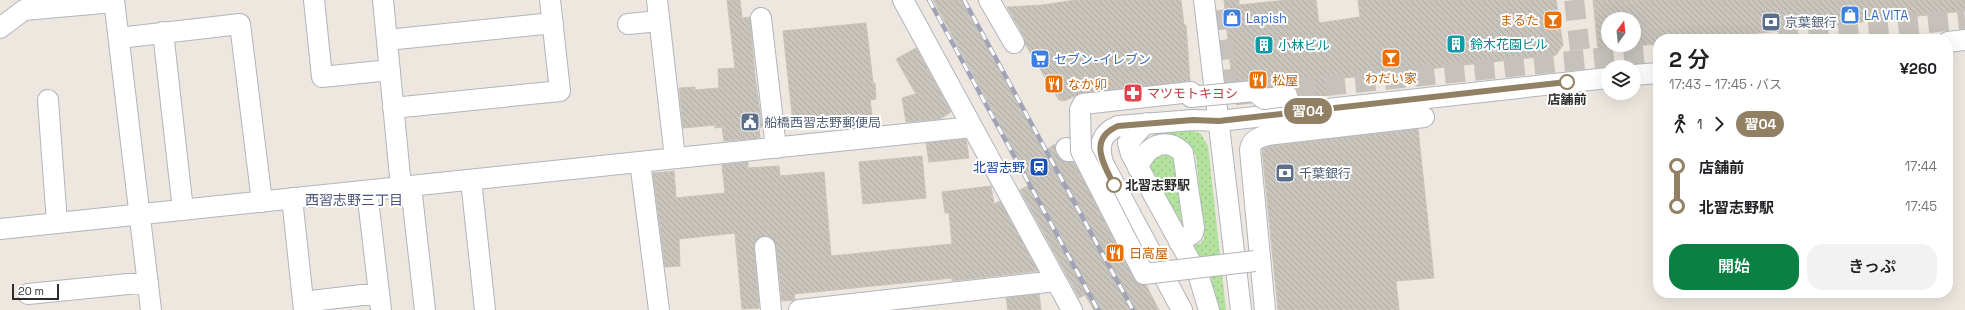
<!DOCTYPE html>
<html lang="ja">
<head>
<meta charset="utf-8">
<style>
  body { margin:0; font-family:"Space Grotesk","Noto Sans JP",sans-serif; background:#f2f2f2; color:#202124; height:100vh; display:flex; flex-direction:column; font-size:15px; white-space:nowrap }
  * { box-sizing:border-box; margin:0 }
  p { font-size:13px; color:#757577 }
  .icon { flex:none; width:22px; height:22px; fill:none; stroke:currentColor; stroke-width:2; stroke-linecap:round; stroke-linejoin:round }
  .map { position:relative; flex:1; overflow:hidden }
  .details { position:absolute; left:1653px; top:34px; width:300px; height:264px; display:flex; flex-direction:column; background:#fff; border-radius:16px; box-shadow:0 4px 16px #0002 }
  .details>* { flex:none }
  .badge { padding:0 8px; border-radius:13px; font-size:14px; line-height:26px }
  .needle { width:26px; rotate:15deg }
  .buttons { position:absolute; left:1601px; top:12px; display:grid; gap:8px }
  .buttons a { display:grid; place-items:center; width:40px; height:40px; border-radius:50%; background:#fff; box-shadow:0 4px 16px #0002; font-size:20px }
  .scale { position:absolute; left:12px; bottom:10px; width:47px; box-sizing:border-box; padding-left:4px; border:2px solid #2c2c2c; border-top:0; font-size:11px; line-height:14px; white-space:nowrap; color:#2c2c2c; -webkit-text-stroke:3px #fff; paint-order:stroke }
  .map>.badge { position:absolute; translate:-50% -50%; box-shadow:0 0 0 2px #fff }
  .legs { display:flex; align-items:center; gap:6px; height:44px; padding:0 16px; font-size:13px }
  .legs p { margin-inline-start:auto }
  .summary { display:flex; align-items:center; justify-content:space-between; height:68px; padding:0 16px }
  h1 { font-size:22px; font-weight:600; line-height:30px }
  .action { display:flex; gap:8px; margin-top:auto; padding:8px 16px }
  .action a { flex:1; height:46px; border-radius:16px; background:#0b8043; color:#fff; font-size:16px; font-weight:600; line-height:46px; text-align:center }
  .action a+a { background:#f2f2f2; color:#202124 }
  ul { padding:0 16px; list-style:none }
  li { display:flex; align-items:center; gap:14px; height:40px; font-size:15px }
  li i { display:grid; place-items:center; width:6px; height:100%; margin:0 5px; background:currentColor }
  li i::after { content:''; width:10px; height:10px; margin:-5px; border:3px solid; border-radius:50%; background:#fff }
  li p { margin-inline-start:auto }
  li:first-child i { background:linear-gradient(#0000 50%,currentColor 0) }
  li:last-child i { background:linear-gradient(currentColor 50%,#0000 0) }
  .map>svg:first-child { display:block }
  .grass { fill:url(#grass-dots) }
  .building { fill:url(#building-back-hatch); stroke:#c9c3b8 }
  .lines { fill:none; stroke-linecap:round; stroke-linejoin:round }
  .minor-tunnel { stroke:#c6c2bb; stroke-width:20; stroke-dasharray:20 10; stroke-linecap:butt }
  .minor-casing { stroke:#b2b4bf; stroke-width:22 }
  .minor { stroke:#fff; stroke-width:20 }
  .rail-casing { stroke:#a1a3b6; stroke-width:4.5 }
  .rail { stroke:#fff; stroke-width:3; stroke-dasharray:9; stroke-linecap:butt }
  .minor-bridge-casing { stroke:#b2b4bf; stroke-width:22; stroke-linecap:butt }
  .minor-bridge { stroke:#fff; stroke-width:20 }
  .line-1-casing { stroke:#fff; stroke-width:9 }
  .line-1 { stroke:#918063; stroke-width:6 }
  .stop-1-dot { fill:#fff; stroke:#918063; stroke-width:2 }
  .labels { text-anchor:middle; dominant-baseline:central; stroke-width:4; stroke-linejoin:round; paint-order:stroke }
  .shop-label { font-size:13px; fill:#366cbe; stroke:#fff; text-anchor:start }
  .food-label { font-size:13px; fill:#c56008; stroke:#fff; text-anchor:start }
  .service-label { font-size:13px; fill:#4e5e75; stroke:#fff; text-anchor:start }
  .culture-label { font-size:13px; fill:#0d838f; stroke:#fff; text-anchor:start }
  .health-label { font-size:13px; fill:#be3a42; stroke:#fff; text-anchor:start }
  .stop-label { font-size:13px; font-weight:bold; fill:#2c2c2c; stroke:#fff }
  .transit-label { font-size:13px; fill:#164399; stroke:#fff; text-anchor:end }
  .neighbourhood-label { font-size:14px; fill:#4d547c; stroke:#fff }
</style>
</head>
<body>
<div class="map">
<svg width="1965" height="310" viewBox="0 0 1965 310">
  <defs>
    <pattern id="grass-dots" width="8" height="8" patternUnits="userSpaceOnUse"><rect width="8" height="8" fill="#b2e29d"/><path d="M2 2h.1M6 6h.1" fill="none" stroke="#99c287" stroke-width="1.8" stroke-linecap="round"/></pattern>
    <pattern id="building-back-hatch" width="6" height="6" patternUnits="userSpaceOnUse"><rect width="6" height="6" fill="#c9c5bd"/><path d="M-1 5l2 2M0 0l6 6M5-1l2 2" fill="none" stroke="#ada9a3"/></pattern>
  </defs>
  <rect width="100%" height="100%" fill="#ede7df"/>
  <path class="grass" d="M1192,130L1201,134L1208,146L1226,310H1217L1191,248L1193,245L1201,243L1204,239L1196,156L1190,147L1145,142L1154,134L1159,133Z
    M1165,152L1173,157L1174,161L1182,222L1178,226L1147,169L1148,161Z"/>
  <path class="building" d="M727,0H740L742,18L750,17L755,76L762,127L759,128L760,138L724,141L722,127L715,128V125L683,128L679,88L695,87V90L719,88L718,69L735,68Z
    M933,0H961L1044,151L1055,144V149L1059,158L1063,161L1074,162L1134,279L1139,284L1146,285L1159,310H1094L1085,295L1079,298L1020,190L1032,184Z
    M1076,0H1181L1184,25H1186L1190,81L1082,93L1064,101L1059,100L1025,44L1024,37L1007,7L1043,5Z
    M1224,0H1239V5L1287,0H1316L1319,23L1360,17L1358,0H1556L1563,45L1556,55L1326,80L1329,95L1298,98L1296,89L1291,85L1267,87L1261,82L1253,80L1232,82Z
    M1593,0H1965V11L1704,39H1658V44L1634,46V19H1608V57L1599,58Z
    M866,23L873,83H875L876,99L870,100L872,115L793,123L783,31Z
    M916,48L951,112L940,119L906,122L902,98L916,94L896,59Z
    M1418,129L1434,278L1396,281L1399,310H1278L1262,149L1270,146Z
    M966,139L969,158L929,162L926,143Z
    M922,156L926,198L863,204L859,162Z
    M748,162V168L779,166L780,176L824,172L831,256L952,244L949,213H945L942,192L991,186L994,204L1000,201L1038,271L952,281V278L794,294L795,300L782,301L776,246L770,237L764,236L755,242L754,248L759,308L742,309L735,233L679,239L680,266L665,267L653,173L674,171L676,198L725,193L722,165Z
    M1039,294L1041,310H1008L1006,298Z"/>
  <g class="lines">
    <path class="minor-tunnel" d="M1574,0L1581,59
      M1219,10L1227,86L1233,95H1237L1658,52
      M1779,39L1965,19"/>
    <defs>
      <path id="minor" d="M114,0L151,310
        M314,0L322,77L390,70
        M383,0L401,187
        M657,0L675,158
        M903,0L1072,310
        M989,0L1014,43
        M1204,0L1241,310
        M761,18L776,148
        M628,24L659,21
        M0,28L24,10L114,2
        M163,32L183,210
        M119,38L240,24L262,202
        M387,40L553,23
        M1948,42L1965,40
        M1634,75L1658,73
        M48,100L57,223
        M393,108L560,91L550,0
        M1147,123L1140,129L1128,143L1131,154L1199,277L1209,310
        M1066,148L1068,151H1081
        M640,162L659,310
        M1138,168C1145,147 1166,135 1183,153L1194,228L1193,233L1179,242
        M471,180L485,310
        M411,186L425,310
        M367,191L381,310
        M292,198L304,310
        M0,229L972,127
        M765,247L771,310
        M28,294L148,282
        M303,302L379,293
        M799,310L1056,281
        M1182,310L1103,163C1098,146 1101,133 1118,126L1193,120L1219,121L1608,78
        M1265,310L1250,150C1251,140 1259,137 1268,135L1424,117"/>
    </defs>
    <use href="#minor" class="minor-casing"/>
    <use href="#minor" class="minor"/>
    <defs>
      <path id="rail" d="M929,0L1098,310
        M964,0L1133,310"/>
    </defs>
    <use href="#rail" class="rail-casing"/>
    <use href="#rail" class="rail"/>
    <defs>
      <path id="minor-bridge" d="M1255,261L1144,274L1081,151L1080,110L1083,104L1191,92V97L1254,91L1264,99L1287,96"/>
    </defs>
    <use href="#minor-bridge" class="minor-bridge-casing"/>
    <use href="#minor-bridge" class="minor-bridge"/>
  </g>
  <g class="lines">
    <defs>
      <path id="line-1" d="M1114,185C1103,163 1088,139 1118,126L1193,120L1219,121L1567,82"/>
    </defs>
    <use href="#line-1" class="line-1-casing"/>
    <use href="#line-1" class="line-1"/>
  </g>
  <defs>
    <symbol id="shop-square" viewBox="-11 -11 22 22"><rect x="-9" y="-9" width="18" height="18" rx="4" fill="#3f7fe0" stroke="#fff"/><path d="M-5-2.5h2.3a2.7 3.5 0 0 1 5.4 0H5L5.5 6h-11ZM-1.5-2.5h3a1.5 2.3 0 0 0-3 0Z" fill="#fff"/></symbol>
    <symbol id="bar-square" viewBox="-11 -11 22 22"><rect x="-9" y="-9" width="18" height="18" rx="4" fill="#e8710a" stroke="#fff"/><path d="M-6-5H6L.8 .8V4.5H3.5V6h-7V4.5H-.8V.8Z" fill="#fff"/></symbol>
    <symbol id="bank-square" viewBox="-11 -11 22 22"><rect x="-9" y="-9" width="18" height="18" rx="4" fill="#5c6f8a" stroke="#fff"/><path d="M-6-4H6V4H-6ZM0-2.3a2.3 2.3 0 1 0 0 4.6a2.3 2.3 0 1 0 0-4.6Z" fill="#fff"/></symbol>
    <symbol id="building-square" viewBox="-11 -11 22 22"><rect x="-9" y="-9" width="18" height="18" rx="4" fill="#0f9aa8" stroke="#fff"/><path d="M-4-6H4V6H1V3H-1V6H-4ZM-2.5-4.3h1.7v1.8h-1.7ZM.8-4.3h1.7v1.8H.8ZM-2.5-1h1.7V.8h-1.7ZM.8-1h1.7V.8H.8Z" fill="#fff"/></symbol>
    <symbol id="supermarket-square" viewBox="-11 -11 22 22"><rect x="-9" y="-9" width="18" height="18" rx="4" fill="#3f7fe0" stroke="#fff"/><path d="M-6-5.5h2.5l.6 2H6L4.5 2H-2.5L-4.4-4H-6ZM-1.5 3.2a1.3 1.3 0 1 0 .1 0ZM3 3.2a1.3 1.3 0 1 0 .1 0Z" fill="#fff"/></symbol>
    <symbol id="restaurant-square" viewBox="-11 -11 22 22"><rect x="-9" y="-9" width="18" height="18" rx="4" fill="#e8710a" stroke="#fff"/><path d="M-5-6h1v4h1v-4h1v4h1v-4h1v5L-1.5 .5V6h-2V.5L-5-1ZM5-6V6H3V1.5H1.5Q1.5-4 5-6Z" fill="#fff"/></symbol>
    <symbol id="pharmacy-square" viewBox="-11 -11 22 22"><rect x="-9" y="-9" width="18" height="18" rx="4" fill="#e0444e" stroke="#fff"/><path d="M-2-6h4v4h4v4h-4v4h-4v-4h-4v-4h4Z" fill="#fff"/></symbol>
    <symbol id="civic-square" viewBox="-11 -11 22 22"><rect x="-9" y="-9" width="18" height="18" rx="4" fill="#5c6f8a" stroke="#fff"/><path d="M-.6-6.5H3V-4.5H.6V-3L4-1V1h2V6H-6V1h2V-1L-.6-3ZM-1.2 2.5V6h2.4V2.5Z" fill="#fff"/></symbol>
    <symbol id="station-square" viewBox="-11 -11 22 22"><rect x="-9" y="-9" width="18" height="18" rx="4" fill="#1a4fb4" stroke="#fff"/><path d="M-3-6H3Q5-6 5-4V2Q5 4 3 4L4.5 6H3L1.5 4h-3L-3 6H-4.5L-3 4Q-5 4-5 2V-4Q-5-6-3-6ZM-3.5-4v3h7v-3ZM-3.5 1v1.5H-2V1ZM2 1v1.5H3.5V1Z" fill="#fff"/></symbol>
  </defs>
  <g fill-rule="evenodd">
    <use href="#shop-square" x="1839" y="4" width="22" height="22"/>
    <use href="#shop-square" x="1221" y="7" width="22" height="22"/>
    <use href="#bar-square" x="1542" y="9" width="22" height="22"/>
    <use href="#bank-square" x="1760" y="11" width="22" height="22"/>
    <use href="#building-square" x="1445" y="33" width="22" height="22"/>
    <use href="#building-square" x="1253" y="34" width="22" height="22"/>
    <use href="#bar-square" x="1380" y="47" width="22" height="22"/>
    <use href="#supermarket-square" x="1029" y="48" width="22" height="22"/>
    <use href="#restaurant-square" x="1247" y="69" width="22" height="22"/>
    <use href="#restaurant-square" x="1043" y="73" width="22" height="22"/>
    <use href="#pharmacy-square" x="1122" y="82" width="22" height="22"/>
    <use href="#civic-square" x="739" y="111" width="22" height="22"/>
    <use href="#station-square" x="1028" y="156" width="22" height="22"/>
    <use href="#bank-square" x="1274" y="162" width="22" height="22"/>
    <use href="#restaurant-square" x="1104" y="242" width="22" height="22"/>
  </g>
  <g class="stop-1-dot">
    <circle cx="1567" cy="82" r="7"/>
    <circle cx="1114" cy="185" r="7"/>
  </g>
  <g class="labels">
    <g class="shop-label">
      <text x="1864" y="15">LA VITA</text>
      <text x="1246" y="18">Lapish</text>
      <text x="1054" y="59">セブン-イレブン</text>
    </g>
    <g class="food-label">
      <text x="1539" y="20" text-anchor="end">まるた</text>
      <text x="1391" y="78" text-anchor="middle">わだい家</text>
      <text x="1272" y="80">松屋</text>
      <text x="1068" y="84">なか卯</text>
      <text x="1129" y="253">日高屋</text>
    </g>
    <g class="service-label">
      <text x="1785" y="22">京葉銀行</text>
      <text x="764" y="122">船橋西習志野郵便局</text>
      <text x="1299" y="173">千葉銀行</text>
    </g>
    <g class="culture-label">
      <text x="1470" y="44">鈴木花園ビル</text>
      <text x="1278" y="45">小林ビル</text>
    </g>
    <g class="health-label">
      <text x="1147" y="93">マツモトキヨシ</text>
    </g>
    <g class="stop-label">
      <text x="1567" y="99">店舗前</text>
      <text x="1125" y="185" text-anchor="start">北習志野駅</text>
    </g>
    <g class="transit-label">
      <text x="1025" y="167">北習志野</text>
    </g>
    <g class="neighbourhood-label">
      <text x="354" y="200">西習志野三丁目</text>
    </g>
  </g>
</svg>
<div class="buttons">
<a><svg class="needle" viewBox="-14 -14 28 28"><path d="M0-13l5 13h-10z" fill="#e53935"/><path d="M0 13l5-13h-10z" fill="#757577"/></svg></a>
<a><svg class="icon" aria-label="layers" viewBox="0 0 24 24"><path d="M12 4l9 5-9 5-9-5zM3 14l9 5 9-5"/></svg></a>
</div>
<div class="scale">20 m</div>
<b class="badge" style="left:1308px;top:111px;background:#918063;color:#fff">習04</b>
<section class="details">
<div class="summary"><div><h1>2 分</h1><p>17:43 – 17:45 · バス</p></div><b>¥260</b></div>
<div class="legs"><svg class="icon" aria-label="walk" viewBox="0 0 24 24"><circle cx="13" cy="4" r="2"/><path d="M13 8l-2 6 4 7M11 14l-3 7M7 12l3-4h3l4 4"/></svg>1<svg class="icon" aria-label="forward" viewBox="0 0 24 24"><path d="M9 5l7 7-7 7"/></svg><b class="badge" style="background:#918063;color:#fff">習04</b></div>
<ul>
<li><i style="color:#918063"></i><b>店舗前</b><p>17:44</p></li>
<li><i style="color:#918063"></i><b>北習志野駅</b><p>17:45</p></li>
</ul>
<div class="action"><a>開始</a><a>きっぷ</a></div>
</section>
</div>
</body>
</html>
